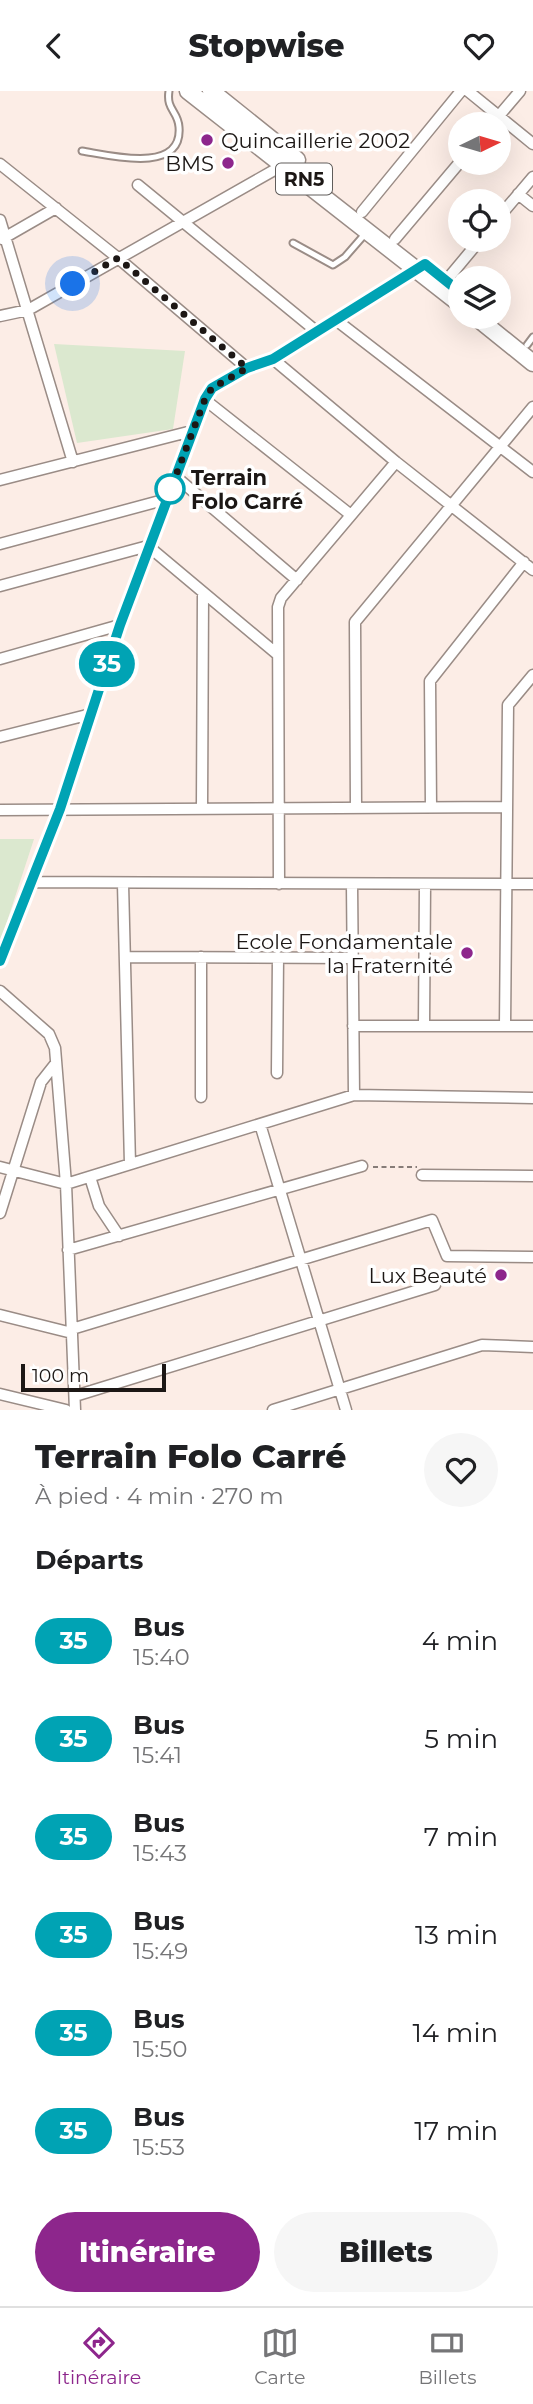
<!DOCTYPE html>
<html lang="fr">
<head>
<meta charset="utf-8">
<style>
  body { margin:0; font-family:Montserrat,sans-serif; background:#f6f6f6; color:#202124; height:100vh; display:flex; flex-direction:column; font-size:26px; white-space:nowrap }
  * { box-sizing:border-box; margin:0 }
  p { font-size:23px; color:#757577 }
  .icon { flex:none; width:38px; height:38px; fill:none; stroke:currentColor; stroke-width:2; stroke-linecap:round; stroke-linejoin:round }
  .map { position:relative; height:1319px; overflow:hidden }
  .sheet { display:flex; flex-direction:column; background:#fff; flex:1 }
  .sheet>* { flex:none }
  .badge { padding:0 14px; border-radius:23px; font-size:24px; line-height:46px }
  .needle { width:46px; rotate:85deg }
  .fabs { position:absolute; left:448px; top:21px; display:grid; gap:14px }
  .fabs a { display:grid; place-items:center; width:63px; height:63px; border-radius:50%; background:#fff; box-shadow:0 7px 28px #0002; font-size:35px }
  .scale { position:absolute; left:21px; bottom:18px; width:145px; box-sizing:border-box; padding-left:7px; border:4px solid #1c1715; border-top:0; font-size:19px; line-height:24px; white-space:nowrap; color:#1c1715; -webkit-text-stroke:5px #fff; paint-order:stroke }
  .you { position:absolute; width:35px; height:35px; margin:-18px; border:5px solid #fff; border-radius:50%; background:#1a73e8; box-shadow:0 0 0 10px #1a73e833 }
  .map>.badge { position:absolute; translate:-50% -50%; box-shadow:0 0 0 4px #fff }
  h2 { padding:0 35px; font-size:26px; line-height:63px }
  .round { display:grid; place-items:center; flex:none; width:74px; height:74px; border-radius:37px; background:#f6f6f6 }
  .headline { display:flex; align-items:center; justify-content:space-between; height:119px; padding:0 35px }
  h1 { font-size:33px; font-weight:800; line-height:52px }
  .action { display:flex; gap:14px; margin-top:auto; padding:14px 35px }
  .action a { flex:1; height:80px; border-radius:42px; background:#8d268c; color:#fff; font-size:28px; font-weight:800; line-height:80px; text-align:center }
  .action a+a { background:#f6f6f6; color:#202124 }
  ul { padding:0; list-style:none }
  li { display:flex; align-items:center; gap:21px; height:98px; padding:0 35px }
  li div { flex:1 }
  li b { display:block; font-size:26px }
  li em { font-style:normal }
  li .badge { min-width:77px; font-weight:700; text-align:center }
  header { display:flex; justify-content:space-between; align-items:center; height:91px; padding:0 35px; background:#fff; font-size:32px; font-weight:800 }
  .tab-bar { display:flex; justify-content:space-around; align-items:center; height:98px; border-top:2px solid #e0e0e0; background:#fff; font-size:19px; color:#757577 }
  .tab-bar a { display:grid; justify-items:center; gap:4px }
  .tab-bar .active { color:#8d268c }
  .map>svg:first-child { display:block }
  .green { fill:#dbe8cf }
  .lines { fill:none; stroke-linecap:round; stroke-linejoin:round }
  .service-casing { stroke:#9a8c86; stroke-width:9 }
  .minor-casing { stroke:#9a8c86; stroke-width:13 }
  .trunk-casing { stroke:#9a8c86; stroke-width:19 }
  .path { stroke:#867c78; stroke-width:2; stroke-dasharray:5 3.5; stroke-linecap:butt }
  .service { stroke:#fff; stroke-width:5 }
  .minor { stroke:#fff; stroke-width:10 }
  .trunk { stroke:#fff; stroke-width:16 }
  .line-casing { stroke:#fff; stroke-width:16 }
  .line { stroke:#00a3b4; stroke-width:10 }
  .walk { stroke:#1c1715; stroke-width:7; stroke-dasharray:0 12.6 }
  .poi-dot { fill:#8d268c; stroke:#fff; stroke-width:2.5 }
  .stop-dot { fill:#fff; stroke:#00a3b4; stroke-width:3.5 }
  .labels { text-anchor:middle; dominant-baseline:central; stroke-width:7; stroke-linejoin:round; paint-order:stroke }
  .shield { fill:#fff; stroke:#605d5b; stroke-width:2 }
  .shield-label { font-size:19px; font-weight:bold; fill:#1c1715 }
  .poi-label { font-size:21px; fill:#1c1715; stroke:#fff; text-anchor:end }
  .stop-label { font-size:21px; font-weight:bold; fill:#1c1715; stroke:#fff; text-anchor:start }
</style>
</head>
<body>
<header><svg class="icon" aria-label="back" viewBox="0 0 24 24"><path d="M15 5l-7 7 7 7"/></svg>Stopwise<svg class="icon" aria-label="heart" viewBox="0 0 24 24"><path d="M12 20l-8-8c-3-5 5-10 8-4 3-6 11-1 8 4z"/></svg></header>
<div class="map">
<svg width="533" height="1319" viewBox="0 0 533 1319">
  <rect width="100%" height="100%" fill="#fcede6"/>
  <path class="green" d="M54,253L185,260L173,338L77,352Z
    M0,748H34L0,852Z"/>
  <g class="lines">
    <defs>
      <path id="service" d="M82,60C108,64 183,84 179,36C178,20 166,19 169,0
        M293,152L333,174L345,166L365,143
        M527,254L533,246"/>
      <path id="minor" d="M468,0L533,53
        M492,33L520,0
        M0,73L118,167L247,277
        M138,94L316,240
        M518,103L533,115
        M362,121L461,0
        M499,126L533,86
        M0,129L73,371
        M2,148L56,117
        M395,148L460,71
        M440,197L480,149
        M0,225L28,219L285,73
        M336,229L533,381
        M273,268L396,371L533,479
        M204,308L351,424
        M175,385L297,489
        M0,389L192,340
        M0,453L167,408
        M148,455L277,563
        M0,495L148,455
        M0,568L120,534
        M0,646L91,623
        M356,716L355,531L533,316
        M431,716L430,590L524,471
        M202,717L203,502
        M0,719L507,716
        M31,791L533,793
        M123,793L130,1073
        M279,793L278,516L281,507L396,371
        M352,793L354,1004
        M125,866L353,867
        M0,870L60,717L120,534L204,308C219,286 249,277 273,268L425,173
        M0,900L49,943L55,957L66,1093L75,1319
        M353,935H533
        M424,935L425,793
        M505,935L508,614L533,584
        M277,982L278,866
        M201,1006V866
        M260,1033L346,1319
        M0,1076L66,1093L354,1004L533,1007
        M422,1084L533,1085
        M90,1086L99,1115L119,1145
        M0,1122L41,991L56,972
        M68,1159L362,1075
        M0,1224L72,1242
        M72,1238L432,1129L447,1165L533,1166
        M0,1303L66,1319
        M75,1305L435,1194
        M273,1319L482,1254L533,1256"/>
      <path id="trunk" d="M188,0L460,213
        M211,0L297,69
        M476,226L533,272"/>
    </defs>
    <use href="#service" class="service-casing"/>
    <use href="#minor" class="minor-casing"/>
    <use href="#trunk" class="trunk-casing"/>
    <path class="path" d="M373,1076H417"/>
    <use href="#service" class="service"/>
    <use href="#minor" class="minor"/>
    <use href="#trunk" class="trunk"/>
  </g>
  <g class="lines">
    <defs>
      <path id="line" d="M0,870L60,718L120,534L205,308L212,297L247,277L273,268L425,173L460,201"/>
    </defs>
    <use href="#line" class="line-casing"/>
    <use href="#line" class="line"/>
    <path class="walk" d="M73,193L118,167L247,277L212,297L205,308L167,408L170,398"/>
  </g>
  <g class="poi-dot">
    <circle cx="207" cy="49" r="7"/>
    <circle cx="228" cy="72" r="7"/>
    <circle cx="467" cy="862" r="7"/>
    <circle cx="501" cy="1184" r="7"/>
  </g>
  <circle class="stop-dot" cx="170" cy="398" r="14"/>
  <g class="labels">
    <rect class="shield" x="276" y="72.5" width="56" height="31" rx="5"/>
    <g class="shield-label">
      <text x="304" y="88">RN5</text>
    </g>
    <g class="poi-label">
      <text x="221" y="49" text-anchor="start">Quincaillerie 2002</text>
      <text x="214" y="72">BMS</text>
      <text x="453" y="850">Ecole Fondamentale<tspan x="453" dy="24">la Fraternité</tspan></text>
      <text x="487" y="1184">Lux Beauté</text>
    </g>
    <g class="stop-label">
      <text x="191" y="386">Terrain<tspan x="191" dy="24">Folo Carré</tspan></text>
    </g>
  </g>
</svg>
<div class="fabs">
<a><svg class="needle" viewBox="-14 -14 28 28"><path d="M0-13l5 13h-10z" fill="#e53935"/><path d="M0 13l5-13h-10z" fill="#757577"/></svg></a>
<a><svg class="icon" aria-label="locate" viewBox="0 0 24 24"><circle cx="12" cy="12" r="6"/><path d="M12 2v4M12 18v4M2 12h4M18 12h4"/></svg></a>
<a><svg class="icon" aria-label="layers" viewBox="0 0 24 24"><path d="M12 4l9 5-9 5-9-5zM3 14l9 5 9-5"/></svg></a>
</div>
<div class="scale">100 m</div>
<div class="you" style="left:73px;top:193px"></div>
<b class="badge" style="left:107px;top:573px;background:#00a3b4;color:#fff">35</b>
</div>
<section class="sheet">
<div class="headline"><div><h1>Terrain Folo Carré</h1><p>À pied · 4 min · 270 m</p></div><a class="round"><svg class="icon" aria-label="heart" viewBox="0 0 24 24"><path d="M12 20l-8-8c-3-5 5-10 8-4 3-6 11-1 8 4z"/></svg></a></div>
<h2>Départs</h2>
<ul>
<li><span class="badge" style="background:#00a3b4;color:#fff">35</span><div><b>Bus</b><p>15:40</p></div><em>4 min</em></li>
<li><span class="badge" style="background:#00a3b4;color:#fff">35</span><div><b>Bus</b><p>15:41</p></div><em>5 min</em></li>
<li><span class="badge" style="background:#00a3b4;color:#fff">35</span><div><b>Bus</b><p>15:43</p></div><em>7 min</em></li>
<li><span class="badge" style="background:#00a3b4;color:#fff">35</span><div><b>Bus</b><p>15:49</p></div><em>13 min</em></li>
<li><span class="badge" style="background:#00a3b4;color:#fff">35</span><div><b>Bus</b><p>15:50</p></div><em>14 min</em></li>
<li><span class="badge" style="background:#00a3b4;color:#fff">35</span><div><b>Bus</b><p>15:53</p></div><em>17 min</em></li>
</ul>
<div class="action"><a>Itinéraire</a><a>Billets</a></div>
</section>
<nav class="tab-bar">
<a class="active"><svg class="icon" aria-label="directions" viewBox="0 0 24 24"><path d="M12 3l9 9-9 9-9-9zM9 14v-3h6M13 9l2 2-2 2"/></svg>Itinéraire</a>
<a><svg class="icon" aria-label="map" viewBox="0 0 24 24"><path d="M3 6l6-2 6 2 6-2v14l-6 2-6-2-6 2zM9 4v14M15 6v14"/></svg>Carte</a>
<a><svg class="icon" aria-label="tickets" viewBox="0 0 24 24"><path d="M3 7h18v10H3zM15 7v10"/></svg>Billets</a>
</nav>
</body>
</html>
